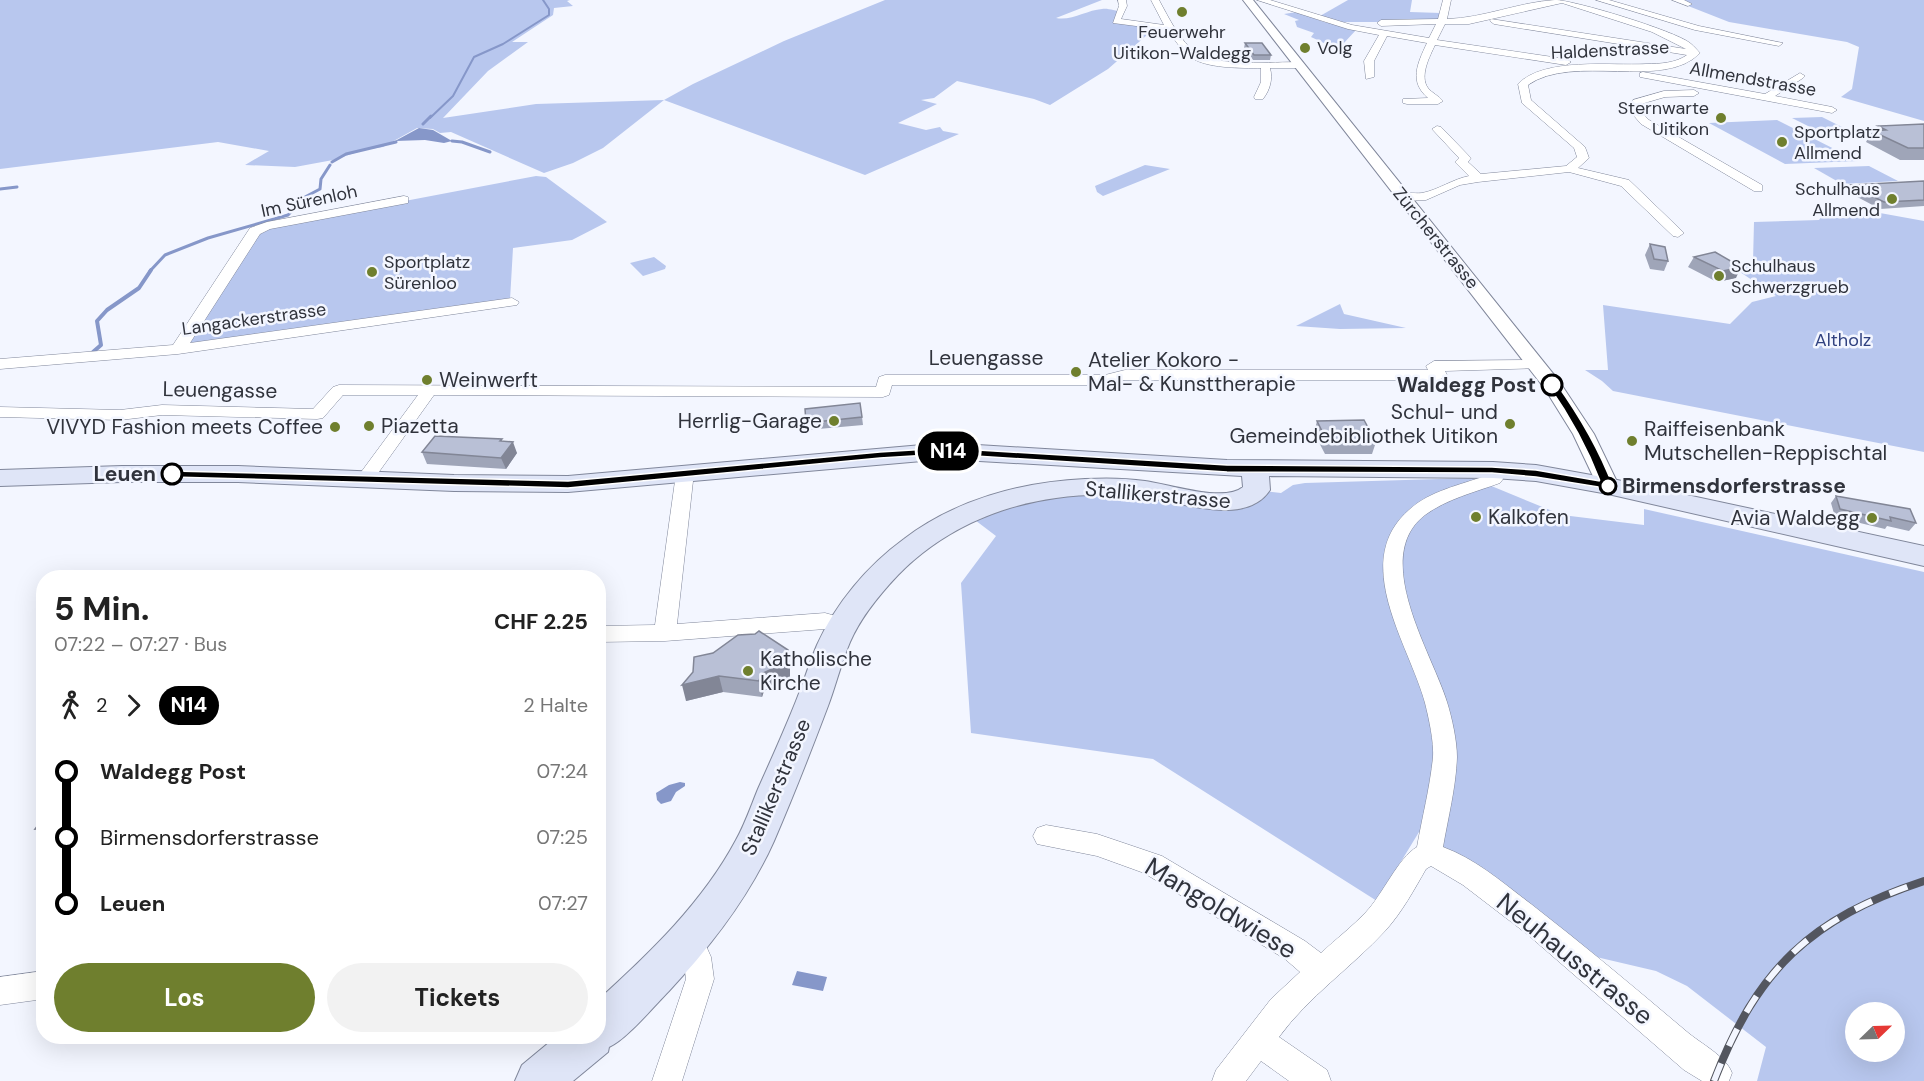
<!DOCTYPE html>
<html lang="de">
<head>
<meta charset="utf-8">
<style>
  body { margin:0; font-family:"DM Sans",sans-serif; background:#f2f2f2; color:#222; height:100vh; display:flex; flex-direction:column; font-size:22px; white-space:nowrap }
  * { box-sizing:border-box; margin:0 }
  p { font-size:20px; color:#767676 }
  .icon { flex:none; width:33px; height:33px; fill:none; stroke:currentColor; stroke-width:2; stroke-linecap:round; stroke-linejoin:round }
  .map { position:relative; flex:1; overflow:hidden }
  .side { position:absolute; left:36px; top:570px; width:570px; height:474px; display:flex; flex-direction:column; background:#fff; border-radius:24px; box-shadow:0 6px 24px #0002 }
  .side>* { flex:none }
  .badge { padding:0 12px; border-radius:20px; font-size:21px; line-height:39px }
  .needle { width:39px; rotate:67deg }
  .tools { position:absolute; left:1845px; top:1002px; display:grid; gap:12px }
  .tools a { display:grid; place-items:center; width:60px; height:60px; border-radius:50%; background:#fff; box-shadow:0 6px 24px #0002; font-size:30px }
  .map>.badge { position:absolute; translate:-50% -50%; box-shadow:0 0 0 3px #fff }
  .legs { display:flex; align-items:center; gap:9px; height:66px; padding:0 18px; font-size:20px }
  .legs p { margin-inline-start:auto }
  .overview { display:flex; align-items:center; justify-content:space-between; height:102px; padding:0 18px }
  h1 { font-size:33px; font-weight:700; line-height:45px }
  .primary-button { display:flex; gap:12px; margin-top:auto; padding:12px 18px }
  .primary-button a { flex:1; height:69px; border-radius:36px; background:#6f7f2e; color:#fff; font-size:24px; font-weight:700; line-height:69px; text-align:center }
  .primary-button a+a { background:#f2f2f2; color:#222 }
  ul { padding:0 18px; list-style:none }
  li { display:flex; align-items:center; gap:21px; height:66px; font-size:22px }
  li i { display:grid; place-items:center; width:9px; height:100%; margin:0 8px; background:currentColor }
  li i::after { content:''; width:15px; height:15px; margin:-8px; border:4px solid; border-radius:50%; background:#fff }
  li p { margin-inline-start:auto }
  li:first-child i { background:linear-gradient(#0000 50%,currentColor 0) }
  li:last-child i { background:linear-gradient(currentColor 50%,#0000 0) }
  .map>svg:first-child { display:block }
  .green { fill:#b8c7ee; fill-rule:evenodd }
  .water { fill:#8697c9 }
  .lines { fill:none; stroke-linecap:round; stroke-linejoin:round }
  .stream-far2 { stroke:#8697c9; stroke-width:2 }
  .stream-far1 { stroke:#8697c9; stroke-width:3 }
  .stream { stroke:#8697c9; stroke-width:4 }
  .minor-casing { stroke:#80879b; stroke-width:1 }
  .tertiary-casing { stroke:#80879b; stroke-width:2 }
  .secondary-casing { stroke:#80879b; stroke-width:2 }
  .minor { fill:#fff; fill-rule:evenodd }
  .tertiary { fill:#fff; fill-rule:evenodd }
  .secondary { fill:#dfe5f7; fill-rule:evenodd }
  .rail-casing { stroke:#53565f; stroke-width:8 }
  .rail { stroke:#f3f6ff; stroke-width:6; stroke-dasharray:19; stroke-linecap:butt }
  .wall { fill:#9fa5b8 }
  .shaded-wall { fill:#828696 }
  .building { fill:#b9c0d6; stroke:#828696; stroke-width:1.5 }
  .line-1 { fill:#000; stroke:#fff; stroke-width:1.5 }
  .poi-dot { fill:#6f7f2e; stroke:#f3f6ff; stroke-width:2 }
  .stop-1-dot { fill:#fff; stroke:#000; stroke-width:3 }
  .labels { text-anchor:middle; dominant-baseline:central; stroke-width:5; stroke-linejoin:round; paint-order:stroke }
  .far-poi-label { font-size:18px; fill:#30333c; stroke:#f3f6ff; text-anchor:start }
  .far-street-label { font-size:18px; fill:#30333c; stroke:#f3f6ff }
  .far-park-label { font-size:18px; fill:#314280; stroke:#f3f6ff }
  .street-label { font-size:21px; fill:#30333c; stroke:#f3f6ff }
  .poi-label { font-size:21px; fill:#30333c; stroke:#f3f6ff; text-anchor:start }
  .stop-label { font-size:21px; font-weight:bold; fill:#30333c; stroke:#f3f6ff; text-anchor:end }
  .near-street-label { font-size:26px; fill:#30333c; stroke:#f3f6ff }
</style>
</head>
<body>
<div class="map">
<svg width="1924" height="1081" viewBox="0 0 1924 1081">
  <rect width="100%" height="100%" fill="#f3f6ff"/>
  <path class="green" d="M0,0H570L567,1L573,6L554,8L553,15L512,42H528L488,71L443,118L536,104L664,100L693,84L784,41L885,0H1102L1056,18C1072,21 1087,10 1102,9C1108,8 1116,11 1121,12L1116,20L1165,28L1173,31L1147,35L1108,69L1050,105L1034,99L957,81L934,98L921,100L937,104L898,123L926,130L940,127L943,131L959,134L865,175L664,100L603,148L573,163L544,173L451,132L440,133L433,129L417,128L383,147L364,150L333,160L295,167L245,165L269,151L218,142L0,169Z
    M1348,0H1412L1410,12L1441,13L1439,20L1425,22H1342L1320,16Z
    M1673,0H1924V121L1841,97L1852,89L1859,47L1847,42L1729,22Z
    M1297,12L1324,22L1357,29L1343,44H1326L1311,37L1314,33L1297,27L1295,21L1299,20L1284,14Z
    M1822,117L1848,130L1818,131L1792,118Z
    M1777,120L1858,161L1785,164L1709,123Z
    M1145,165L1170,169L1103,196L1097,192L1095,186Z
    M1869,166L1898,181L1842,184L1814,168Z
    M536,176L546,177L607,222L572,240L513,248L510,300L191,344L189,341L259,231L268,227Z
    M1825,212L1880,213L1924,221V452L1613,391L1602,381L1585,370H1608L1603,305L1730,324L1752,302L1776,296L1728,264L1753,262L1754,222L1819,220Z
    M654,257L666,266L665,269L643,276L630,263Z
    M1340,304L1344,314L1406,328L1340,329L1296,326Z
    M1472,478L1562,515L1644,525V509L1924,572V1081H1757L1766,1047L1687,986L1656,971L1592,956L1419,832L1377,901L1153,759L971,733L961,583L996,536L967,514L1057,490L1223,502L1257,490L1281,493L1293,485L1305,483ZM1856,1012H1894V1052H1856Z"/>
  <path class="water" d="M419,128L433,130L452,141L444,143L425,140L395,141Z
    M680,782L685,783V786L676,792L671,801L661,804L657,800L656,793L669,785Z
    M797,971L827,977L823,991L792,985Z"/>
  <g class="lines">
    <path class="stream-far2" d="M430,118L453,96L474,57L503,44L549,15V9L543,0"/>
    <path class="stream-far1" d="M423,124L431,116
      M452,141L462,142L490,152
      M332,162L346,154L396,142
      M0,189L17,187
      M150,271L165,255L208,238L288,215L305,197L320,189L321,179L330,165"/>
    <path class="stream" d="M93,352L101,345L97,321L107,310L139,288L151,270"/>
    <defs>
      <path id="minor" d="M1118,0H1126L1127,6L1121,19L1164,25L1151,0H1159C1169,18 1180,42 1197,53C1217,67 1274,62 1299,62L1304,65L1299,68H1270C1273,79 1270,90 1263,99H1255L1254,97L1261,82V68C1242,68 1205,69 1189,56C1181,50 1174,38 1167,30L1113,23L1119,6Z
        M1257,0H1270L1352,25L1429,38L1436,24L1381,26L1377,23L1381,20L1438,19L1443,0H1451L1447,19C1484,18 1519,2 1555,0C1574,0 1675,31 1690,43C1694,46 1697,50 1700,53C1664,91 1573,53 1528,85L1531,100L1585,147L1589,158L1578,168L1629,180L1684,233L1678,237L1673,236L1621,186L1569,172L1478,182L1460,185L1426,200L1404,201L1398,197C1405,191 1413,194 1422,193C1438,190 1453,179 1469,176L1455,162L1459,158L1432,129L1437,126L1441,127L1469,156L1471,158L1468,162L1481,174L1566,166L1577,157L1574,148L1522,103L1518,84C1544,57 1611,66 1646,64C1660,64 1676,63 1687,55L1494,24L1490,21L1491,19L1686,49L1652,32L1562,3L1469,24H1445L1437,40L1566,59L1571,62L1566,65L1435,45C1430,56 1419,76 1428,88C1432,93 1439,96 1443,101L1438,104H1407L1403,103V99L1428,98C1409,82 1417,64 1427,43L1387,36L1374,61V77L1366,79L1364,61L1379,35L1348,29Z
        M1596,0H1609L1699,26L1783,43L1779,46L1695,30Z
        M1672,0H1684L1692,4L1688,6Z
        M1643,72L1765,94L1800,73L1805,76L1803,78L1775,96L1832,107L1837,110L1832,113L1640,77V73Z
        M1664,91L1694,90L1699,93L1694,96L1665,97L1641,104L1639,110L1649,120L1762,185V191H1754L1641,124L1629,110L1633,100Z
        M404,196L408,197V203L270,229L260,234L190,343L512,298L519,302L517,305L178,354L0,369V359L173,345L250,228L267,222Z
        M1537,360L1545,365L1543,368L1445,371L1447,375L1439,380H1125L1105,385H892L889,395L883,397L434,395L371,483H359L356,479L418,395H343L323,418L317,419L162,415L120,420L0,417V407L120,410L162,405L313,409L333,387L339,385L876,387L879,377L885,375H1105L1125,370H1428L1426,366L1434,361Z
        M1493,465L1499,466L1503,479L1500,483C1475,492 1447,499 1425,515C1370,557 1432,653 1447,702C1452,718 1457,741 1457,757C1456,787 1448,818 1443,847C1476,859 1503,883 1531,904C1584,945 1635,988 1686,1031C1701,1044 1726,1056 1732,1073L1729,1081H1702L1684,1070L1527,934L1463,885L1431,866L1426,869C1414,890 1402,912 1386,930C1351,968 1309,996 1279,1037L1327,1070L1331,1081H1289L1261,1061L1246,1081H1212L1216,1070L1271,999L1300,972L1285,959L1144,873L1097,856L1037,844L1033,836L1037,828L1046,825L1097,834L1162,856L1305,941L1321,953C1336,939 1352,927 1366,912C1383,894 1398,858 1417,847C1422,818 1430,787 1433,757C1434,742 1429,719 1425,703C1409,644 1349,561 1410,509C1430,491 1460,485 1485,476L1484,470L1487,466Z
        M690,467L696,468L699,472L693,481L677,624L825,613L850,620L853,625L850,630L842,633L825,629L665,641L598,642V626L655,625L675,481L684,468Z
        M687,926L697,930L703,939L711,957L714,979L682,1081H652L686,979L683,957L673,939L677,930Z
        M44,971V999L0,1005V977Z"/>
      <path id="tertiary" d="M1243,0H1253L1559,381L1594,434L1619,486L1616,491L1608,493L1600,491L1573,434L1545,389Z"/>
      <path id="secondary" d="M945,443L1227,460L1493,462L1536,465L1608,478L1924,546V566L1608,494L1536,481L1493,478L1269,476L1270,490C1245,528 1179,501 1143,497C1114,494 1084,494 1056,498C996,506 940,532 898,575C879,595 861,617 850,642C841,663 836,685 828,706C811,751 793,797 774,841C749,897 711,946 669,991C655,1005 626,1040 609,1047L608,1052L573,1081H515L522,1065L557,1036H598V1000C650,953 703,902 736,840C745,824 751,806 758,789C771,760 784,731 796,701C804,682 809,663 817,645C836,603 867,566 904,539C955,500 1021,482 1085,479C1104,478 1125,478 1145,481C1168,484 1224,503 1243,487L1242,476L945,459L568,492L454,491L238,482H122L0,486V470L122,466H238L454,475L568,476Z"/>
    </defs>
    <use href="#minor" class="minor-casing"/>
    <use href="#tertiary" class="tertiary-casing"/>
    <use href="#secondary" class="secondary-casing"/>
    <use href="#minor" class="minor"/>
    <use href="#tertiary" class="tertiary"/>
    <use href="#secondary" class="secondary"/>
    <defs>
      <path id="rail" d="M1714,1081C1757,969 1811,918 1924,881"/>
    </defs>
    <use href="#rail" class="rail-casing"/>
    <use href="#rail" class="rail"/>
  </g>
  <path class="wall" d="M1245,43L1271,55L1270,60H1253L1244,48Z
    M1924,124V160H1900L1866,142L1872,131L1875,130L1878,126Z
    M1924,181V206L1880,209L1846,191L1850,185Z
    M1650,244L1668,261L1664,271L1650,269L1645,255Z
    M1694,257L1736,278L1717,282L1688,267Z
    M805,409L862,417L863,425L807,430Z
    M1317,421L1376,442L1372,454H1325L1314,433Z
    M502,439V441L517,453L506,469L427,464L422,452Z
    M1836,496L1916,523L1909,531L1887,526L1885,529L1835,517L1831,503Z
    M788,650L790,666V678L764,691L762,697L723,692L686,701L693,672Z
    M44,817V837L35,829Z"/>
  <path class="shaded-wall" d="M1741,267L1736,278L1717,282L1723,271Z
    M513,442L517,453L506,469L501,458Z
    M788,650L790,666V678L764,691L762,697L759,681L761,674Z
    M719,676L723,692L686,701L682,685Z"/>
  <path class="building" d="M1245,43H1262L1271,55H1254Z
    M1924,124V148H1908L1872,131L1886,130L1878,126Z
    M1924,181V200L1884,202L1850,185Z
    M1650,244L1665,247L1668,261L1654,259Z
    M1715,252L1741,267L1723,271L1694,257Z
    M860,403L862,417L806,423L805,409Z
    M1364,420L1376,442L1328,443L1317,421Z
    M435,436L502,439L500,441L513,442L501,458L422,452Z
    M1836,496L1910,509L1916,523L1890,517L1891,521L1840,509Z
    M759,631L788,650L787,662L761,674L759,681L719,676L682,685L693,672L694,657L713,653L738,635L755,634Z
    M44,817V828L35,829Z"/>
  <path class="line-1" d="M1549,383H1556C1579,415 1599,449 1613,486L1611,489L1536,477L1492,473L1227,472L945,454L880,458L568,488L172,477L166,474L172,471L568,481L880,452L945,448L1227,465L1492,467L1536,470L1600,481C1587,447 1569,415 1548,385Z"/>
  <g class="poi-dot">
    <circle cx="1182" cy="12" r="6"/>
    <circle cx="1305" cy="48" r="6"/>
    <circle cx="1721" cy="118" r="6"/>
    <circle cx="1782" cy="142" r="6"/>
    <circle cx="1892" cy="199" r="6"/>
    <circle cx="372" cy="272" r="6"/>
    <circle cx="1719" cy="276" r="6"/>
    <circle cx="1076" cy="372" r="6"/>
    <circle cx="427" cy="380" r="6"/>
    <circle cx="834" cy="421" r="6"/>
    <circle cx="1510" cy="424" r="6"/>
    <circle cx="369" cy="426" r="6"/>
    <circle cx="335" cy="427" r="6"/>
    <circle cx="1632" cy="441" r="6"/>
    <circle cx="1476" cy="517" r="6"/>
    <circle cx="1872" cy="518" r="6"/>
    <circle cx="748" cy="671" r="6"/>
  </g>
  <g class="stop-1-dot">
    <circle cx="1552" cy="385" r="10"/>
    <circle cx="172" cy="474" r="10"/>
    <circle cx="1608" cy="486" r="8"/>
  </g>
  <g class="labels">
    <g class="far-poi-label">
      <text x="1182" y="32" text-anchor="middle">Feuerwehr<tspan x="1182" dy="21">Uitikon-Waldegg</tspan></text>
      <text x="1317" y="48">Volg</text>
      <text x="1709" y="108" text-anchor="end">Sternwarte<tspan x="1709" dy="21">Uitikon</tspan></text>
      <text x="1794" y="132">Sportplatz<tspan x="1794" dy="21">Allmend</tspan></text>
      <text x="1880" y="189" text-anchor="end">Schulhaus<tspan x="1880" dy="21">Allmend</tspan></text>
      <text x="384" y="262">Sportplatz<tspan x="384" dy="21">Sürenloo</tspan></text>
      <text x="1731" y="266">Schulhaus<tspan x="1731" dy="21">Schwerzgrueb</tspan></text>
    </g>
    <g class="far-street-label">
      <text transform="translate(1610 50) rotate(-3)">Haldenstrasse</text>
      <text transform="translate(1753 79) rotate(10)">Allmendstrasse</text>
      <text transform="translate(309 201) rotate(-12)">Im Sürenloh</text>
      <text transform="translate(1436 238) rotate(51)">Zürcherstrasse</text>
      <text transform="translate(254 319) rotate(-8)">Langackerstrasse</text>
    </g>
    <g class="far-park-label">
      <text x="1843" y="340">Altholz</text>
    </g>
    <g class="street-label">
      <text x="986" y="358">Leuengasse</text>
      <text transform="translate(220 390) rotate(1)">Leuengasse</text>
      <text transform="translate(1158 495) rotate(5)">Stallikerstrasse</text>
      <text transform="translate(776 787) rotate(-67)">Stallikerstrasse</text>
    </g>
    <g class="poi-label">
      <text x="1088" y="360">Atelier Kokoro -<tspan x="1088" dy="24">Mal- &amp; Kunsttherapie</tspan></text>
      <text x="439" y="380">Weinwerft</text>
      <text x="1498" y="412" text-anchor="end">Schul- und<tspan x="1498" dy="24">Gemeindebibliothek Uitikon</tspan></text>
      <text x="822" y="421" text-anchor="end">Herrlig-Garage</text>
      <text x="381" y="426">Piazetta</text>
      <text x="323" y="427" text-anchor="end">VIVYD Fashion meets Coffee</text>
      <text x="1644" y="429">Raiffeisenbank<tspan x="1644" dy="24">Mutschellen-Reppischtal</tspan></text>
      <text x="1488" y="517">Kalkofen</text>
      <text x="1860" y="518" text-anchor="end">Avia Waldegg</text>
      <text x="760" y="659">Katholische<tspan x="760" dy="24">Kirche</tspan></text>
    </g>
    <g class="stop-label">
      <text x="1536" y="385">Waldegg Post</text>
      <text x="156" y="474">Leuen</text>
      <text x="1622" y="486" text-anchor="start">Birmensdorferstrasse</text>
    </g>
    <g class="near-street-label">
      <text transform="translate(1221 908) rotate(31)">Mangoldwiese</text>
      <text transform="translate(1575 959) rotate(39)">Neuhausstrasse</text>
    </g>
  </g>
</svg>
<div class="tools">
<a><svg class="needle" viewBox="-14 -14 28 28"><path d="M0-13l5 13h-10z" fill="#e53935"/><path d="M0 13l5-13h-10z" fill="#767676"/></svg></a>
</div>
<b class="badge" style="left:948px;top:451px;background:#000;color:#fff">N14</b>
<section class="side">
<div class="overview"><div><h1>5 Min.</h1><p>07:22 – 07:27 · Bus</p></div><b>CHF 2.25</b></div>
<div class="legs"><svg class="icon" aria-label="walk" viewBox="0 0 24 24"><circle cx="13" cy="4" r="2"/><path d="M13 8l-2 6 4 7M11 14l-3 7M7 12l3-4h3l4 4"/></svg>2<svg class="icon" aria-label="forward" viewBox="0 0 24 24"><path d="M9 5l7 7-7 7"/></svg><b class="badge" style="background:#000;color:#fff">N14</b><p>2 Halte</p></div>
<ul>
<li><i style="color:#000"></i><b>Waldegg Post</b><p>07:24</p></li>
<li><i style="color:#000"></i><span>Birmensdorferstrasse</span><p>07:25</p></li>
<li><i style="color:#000"></i><b>Leuen</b><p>07:27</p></li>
</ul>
<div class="primary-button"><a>Los</a><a>Tickets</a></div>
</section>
</div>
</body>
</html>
